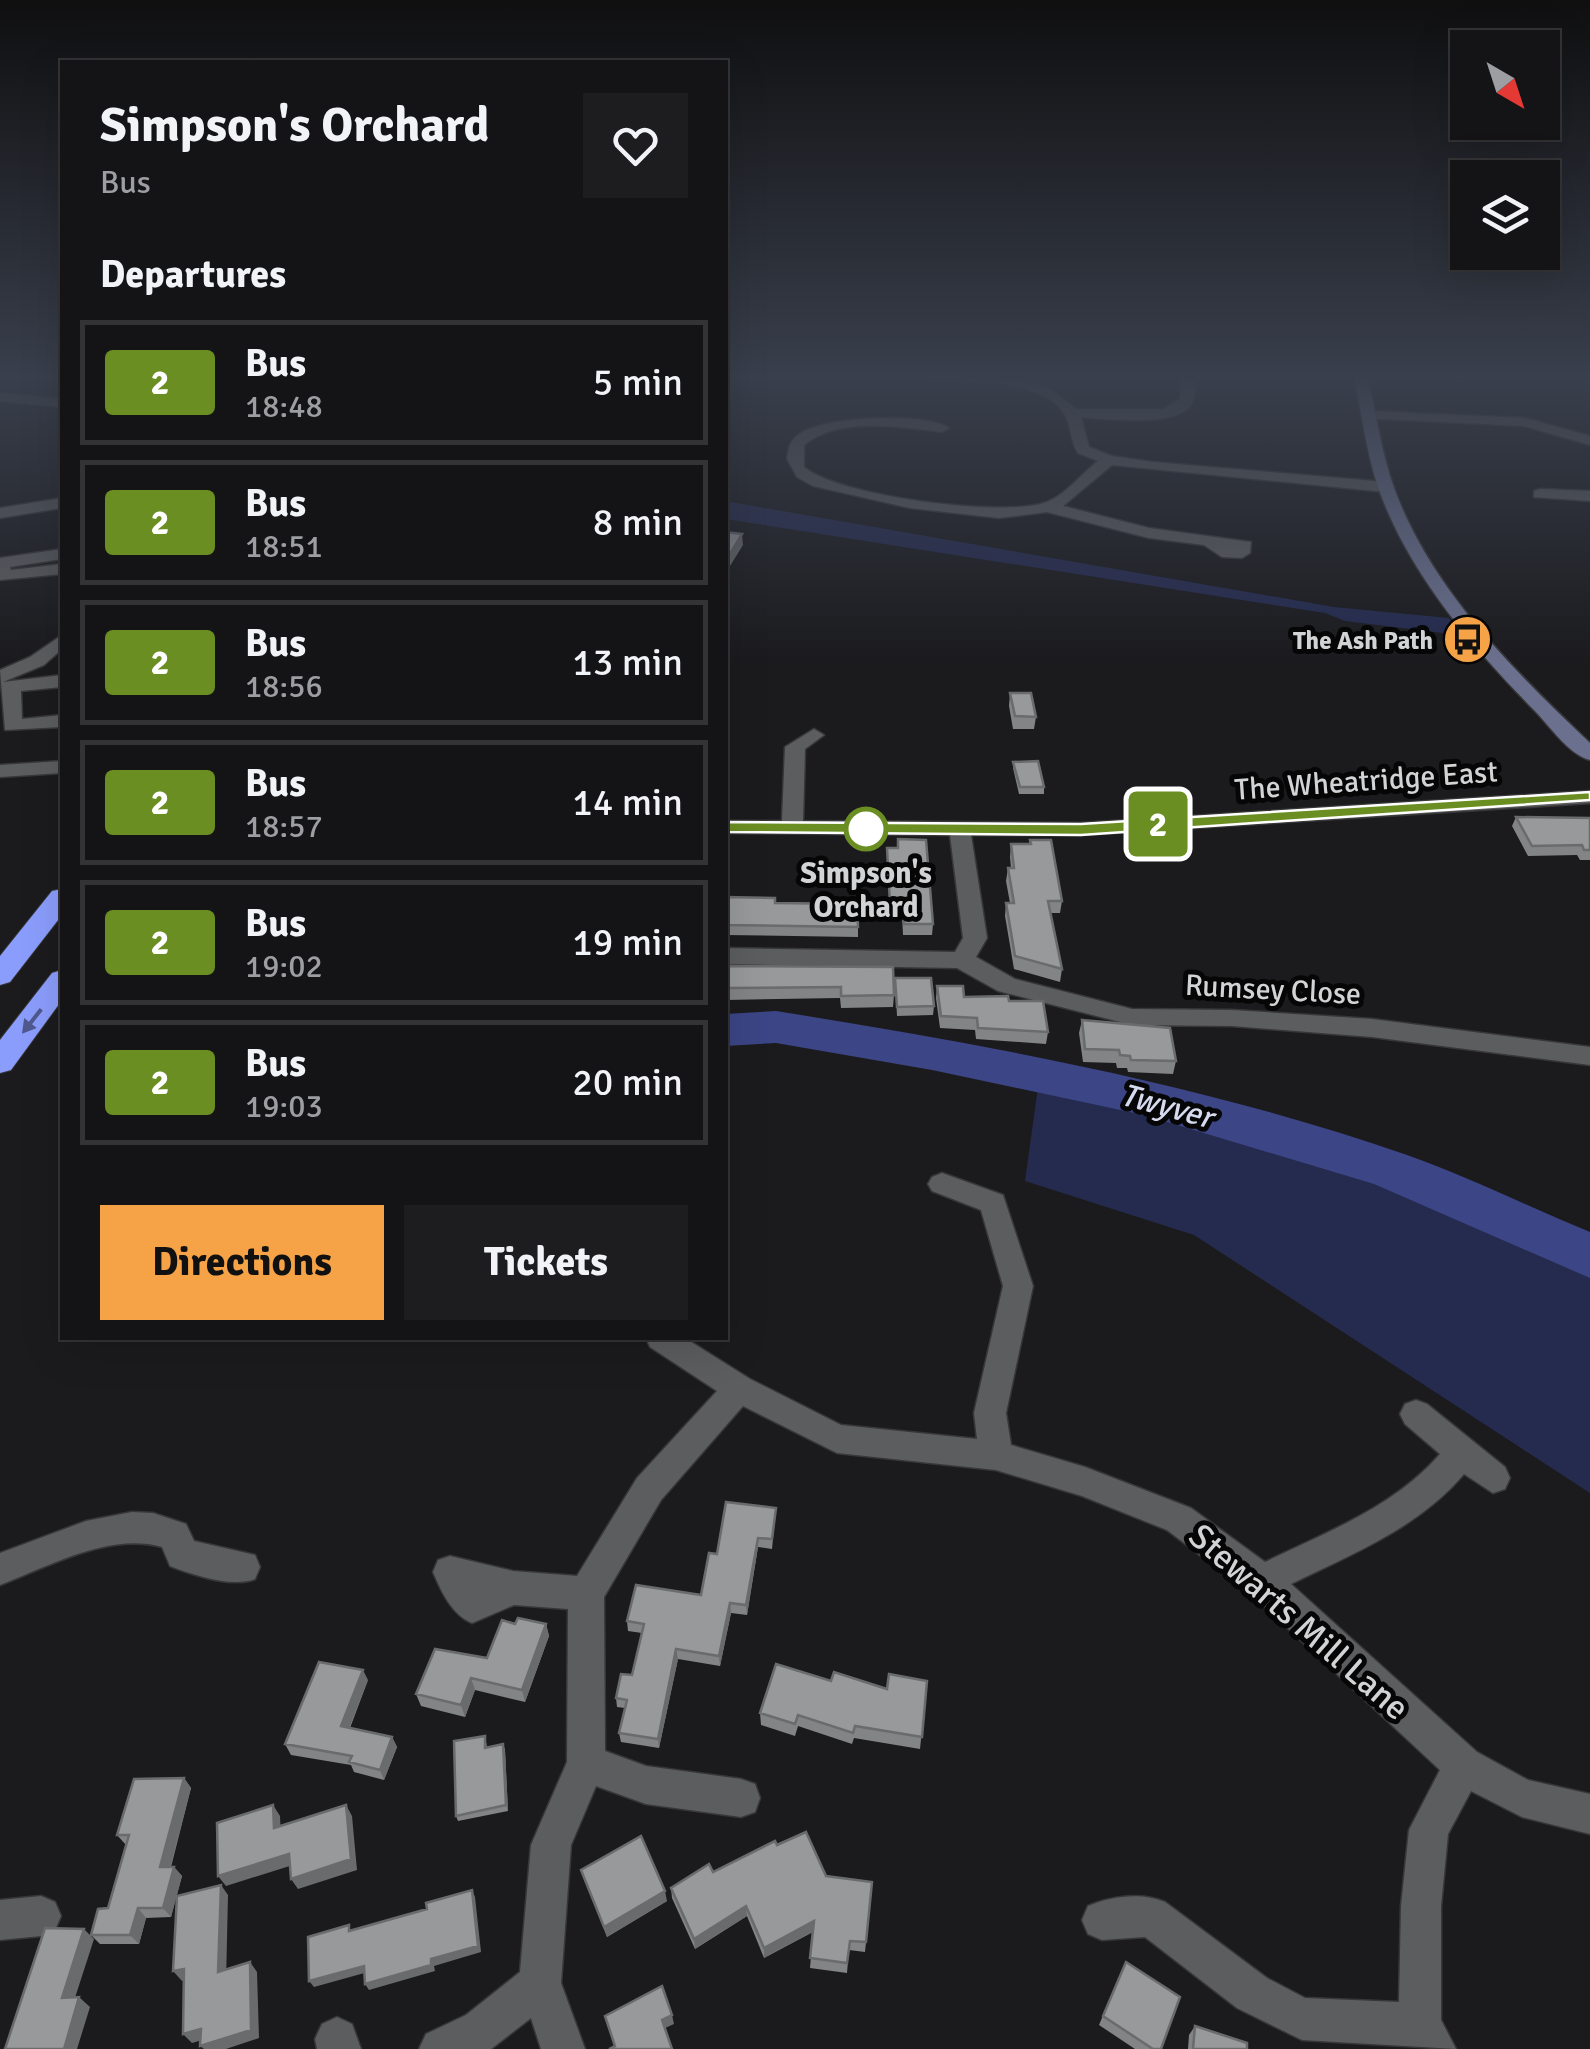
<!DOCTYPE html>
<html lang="en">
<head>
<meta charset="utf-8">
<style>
  body { margin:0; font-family:Signika,sans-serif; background:#1d1d1f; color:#f1f3f6; height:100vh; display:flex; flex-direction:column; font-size:38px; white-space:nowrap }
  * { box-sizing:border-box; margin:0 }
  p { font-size:32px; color:#9d9ea1 }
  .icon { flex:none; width:55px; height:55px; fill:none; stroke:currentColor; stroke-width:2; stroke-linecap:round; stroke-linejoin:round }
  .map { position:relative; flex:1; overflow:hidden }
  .panel { position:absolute; left:60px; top:60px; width:668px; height:1280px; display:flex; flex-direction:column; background:#141416; border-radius:0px; box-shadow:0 10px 40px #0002,0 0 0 2px #333335 }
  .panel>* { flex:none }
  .badge { padding:0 20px; border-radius:8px; font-size:35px; line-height:65px }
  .needle { width:65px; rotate:141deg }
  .fabs { position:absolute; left:1450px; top:30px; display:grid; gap:20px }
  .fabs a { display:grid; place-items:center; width:110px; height:110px; border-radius:0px; background:#141416; box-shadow:0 10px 40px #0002,0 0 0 2px #333335; font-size:50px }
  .map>.badge { position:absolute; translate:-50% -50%; box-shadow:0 0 0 5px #fff }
  h2 { padding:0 40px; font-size:38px; line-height:90px }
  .round { display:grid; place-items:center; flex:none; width:105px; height:105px; border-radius:0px; background:#1d1d1f }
  .headline { display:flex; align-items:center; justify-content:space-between; height:170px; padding:0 40px }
  h1 { font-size:48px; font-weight:700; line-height:75px }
  .action { display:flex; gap:20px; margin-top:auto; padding:20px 40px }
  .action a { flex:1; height:115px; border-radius:0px; background:#f6a247; color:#111; font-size:40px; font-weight:700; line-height:115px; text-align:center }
  .action a+a { background:#1d1d1f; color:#f1f3f6 }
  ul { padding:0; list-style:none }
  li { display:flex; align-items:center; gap:30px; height:125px; margin:0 20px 15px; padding:0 20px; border:5px solid #333335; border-radius:0px }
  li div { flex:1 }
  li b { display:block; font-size:38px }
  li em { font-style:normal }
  li .badge { min-width:110px; font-weight:700; text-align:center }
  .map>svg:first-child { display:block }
  .green { fill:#252b4f }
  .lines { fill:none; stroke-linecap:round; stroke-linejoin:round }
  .river { fill:#3c4585; fill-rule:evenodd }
  .street-casing { stroke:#373739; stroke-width:3 }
  .secondary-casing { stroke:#373739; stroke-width:3 }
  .highway-casing { stroke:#373739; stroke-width:2 }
  .street { fill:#5c5d5f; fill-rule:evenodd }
  .secondary { fill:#6a708e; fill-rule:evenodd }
  .highway { fill:#8b9dfc; fill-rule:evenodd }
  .wall { fill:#838485 }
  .shaded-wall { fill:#6a6b6c }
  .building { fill:#98999b; stroke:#6a6b6c; stroke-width:2.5 }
  .oneway { fill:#4f598e }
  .line { fill:#6b8e23; stroke:#fff; stroke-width:2.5 }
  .stop-dot { fill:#fff; stroke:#6b8e23; stroke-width:5 }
  .labels { text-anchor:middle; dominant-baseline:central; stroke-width:10; stroke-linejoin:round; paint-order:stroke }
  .far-poi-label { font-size:25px; font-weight:bold; fill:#d2d3d4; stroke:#060607; text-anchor:end }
  .street-label { font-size:30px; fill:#d2d3d4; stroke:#060607 }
  .stop-label { font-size:30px; font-weight:bold; fill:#d2d3d4; stroke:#060607 }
  .water-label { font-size:32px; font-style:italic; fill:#d5daee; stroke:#060607 }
  .near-street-label { font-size:35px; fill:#d2d3d4; stroke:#060607 }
</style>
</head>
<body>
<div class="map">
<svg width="1590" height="2049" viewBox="0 0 1590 2049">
  <rect width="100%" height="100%" fill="#1b1b1e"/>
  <path class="green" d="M725,501L1334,607L1449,618L1459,635L1345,621L1325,613L725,519Z
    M1039,1080L1153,1095L1400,1166L1590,1245V1493L1194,1235L1025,1181Z"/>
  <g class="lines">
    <path class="river" d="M776,1011C989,1045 1203,1084 1407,1155C1469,1177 1529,1207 1590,1232V1278L1374,1184L1144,1115L932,1070L776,1043L725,1046V1014Z"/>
    <defs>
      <path id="street" d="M922,375H987L1027,382L1050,389L1076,409H1163L1180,399L1182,375H1196C1195,385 1197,397 1190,406C1174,427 1105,419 1081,417L1089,447L1112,456L1153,462L1386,482L1394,487L1386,492L1112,465L1063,506L1149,528L1251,542L1250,553L1242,558L1222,557L1204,545L1149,538L1047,512L999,518L910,508L813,486L797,477L787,459C789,446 790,440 801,433C826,416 925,412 949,428L942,432C900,427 839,416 804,445V467C838,496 1000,517 1044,503C1065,496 1080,475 1098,461L1078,453C1070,441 1072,427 1065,415C1046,379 964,381 929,379Z
        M1454,375H1468V376L1461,380Z
        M0,393L62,399V407L0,401Z
        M1370,411L1525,418L1590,436V445L1524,426L1365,418V412Z
        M1540,489L1590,491V501L1534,497V491Z
        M62,498V508L0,518V508Z
        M62,549V559L10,567L11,570L62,564V574L0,580V558Z
        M62,635V649L44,665L3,682L62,675V687L21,691L22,719L62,715V727L5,730L0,670L30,657Z
        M814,729L824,735L805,749L803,821L1081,823L1590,791V803L1081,835H971L987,938L976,957L1015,979L1132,1009L1232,1010L1372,1019L1590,1047V1065L1372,1037L1232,1026L1132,1025L998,991L957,968L725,964V948L955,952L963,938L950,835L725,833V821H782L785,747Z
        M62,761V773L0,777V765Z
        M942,1173L1003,1195L1033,1286L1006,1413L1011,1445L1085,1467L1191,1508L1265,1562C1327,1532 1394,1507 1440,1454L1405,1424L1400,1414L1405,1404L1416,1400L1427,1404L1505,1467L1510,1478L1505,1489L1493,1493L1464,1474C1418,1528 1354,1553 1291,1584L1477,1752L1528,1780L1590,1794V1834L1522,1817L1471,1791L1448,1834L1441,1906V2020L1456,2049L1302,2040L1237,2008L1145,1937L1102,1940L1088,1934L1082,1920L1088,1906C1111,1896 1142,1892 1165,1902L1267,1978L1305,1998L1399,2002L1401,1906L1409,1830L1440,1770L1250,1593L1167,1530L1082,1496L996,1470L837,1453L743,1406L661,1500L604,1597L605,1751L646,1766L741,1779L755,1784L760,1798L755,1812L741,1817L646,1804L596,1786L571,1845L561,1983L585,2049H541L531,2018L491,2049H419L426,2034L466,2015L520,1972L531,1845L567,1762L568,1609L514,1605L472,1623C452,1615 441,1591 433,1572L438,1560L450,1556L513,1571L577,1576L637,1478L717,1391L650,1347L646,1338H685L750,1379L841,1425L977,1439L974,1413L1003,1286L981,1210L932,1191L928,1184L932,1177Z
        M132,1512L153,1513L186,1524L194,1541L255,1555L260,1567L255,1579C232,1588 193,1575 170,1566L162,1547C109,1532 48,1567 0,1585V1553L86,1521Z
        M41,1896L55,1902L61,1916L55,1930L41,1936L0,1940V1900Z
        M337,2017L352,2024L361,2049H317L315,2039L322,2024Z"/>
      <path id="secondary" d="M1353,375H1367C1376,412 1381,452 1394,488C1431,589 1513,670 1590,743V760C1569,755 1549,725 1534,710C1471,646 1408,572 1378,487C1366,451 1362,412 1353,375Z"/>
      <path id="highway" d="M62,889V915L10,982L0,985V956L52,891Z
        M62,970V1000L11,1070L0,1073V1040L52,973Z"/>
    </defs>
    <use href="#street" class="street-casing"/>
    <use href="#secondary" class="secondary-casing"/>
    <use href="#highway" class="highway-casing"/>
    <use href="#street" class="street"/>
    <use href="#secondary" class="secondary"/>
    <use href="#highway" class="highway"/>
  </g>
  <path class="wall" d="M1010,693L1036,717L1034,729H1013L1009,706Z
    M1013,762L1044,787V794H1019L1013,768Z
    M1516,817L1590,818V860H1580L1577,855L1528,856L1512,826Z
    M1030,840L1062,901L1060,913H1051L1062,969L1060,982L1014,969L1005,916L1006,903H1010L1006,881L1008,868H1011L1010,857L1011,844H1029Z
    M887,848L933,924L932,935H903L902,915H890Z
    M725,897L775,903L858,927V937L725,935Z
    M725,966L894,995L893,1007L841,1008L840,998L725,1000Z
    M895,978L934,1006L933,1015L897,1016Z
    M937,986L964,997L1009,1001L1048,1032L1046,1044L976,1039L975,1030L940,1028L936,998Z
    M1082,1020L1176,1061L1173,1074L1128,1072L1127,1068H1117L1116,1063L1083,1062L1079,1033Z
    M776,1508L772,1549L758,1547L747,1615L731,1613L720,1666L678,1659L659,1748L621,1742L619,1733L625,1708L617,1707L616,1698L632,1675L642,1633L628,1631L627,1621L701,1595L717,1554Z
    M515,1624H546L549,1636L525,1702L475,1690L465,1717L421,1706L416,1694L487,1658Z
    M368,1680L350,1728L392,1737L397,1747L384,1780L354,1772L351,1765L291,1755L285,1744Z
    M831,1681L887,1689L927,1681L920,1749L854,1738L852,1744L798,1726L795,1736L761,1725L760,1713Z
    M485,1736L487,1747L503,1744L505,1750L508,1811L458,1821L456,1816Z
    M184,1778L191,1788L171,1867H174L182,1876L171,1917L146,1918L139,1944H100L91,1935L108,1908L126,1845L117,1835Z
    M777,1845L826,1876L872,1882L865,1952L849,1950L847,1973L810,1968L813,1932L764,1958L747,1916L695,1949L672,1898L671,1888L713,1872Z
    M581,1870L667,1901L607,1937Z
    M1121,1972L1161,2049H1135L1099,2025Z
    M1195,2026L1247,2049H1188L1189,2035Z"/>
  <path class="shaded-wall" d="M742,534L743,545L725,574V562Z
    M758,1538V1547L747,1615L746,1605Z
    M730,1603L731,1613L720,1666L719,1656Z
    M546,1624L549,1636L525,1702L522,1690Z
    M676,1649L678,1659L659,1748L658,1739Z
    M363,1670L368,1680L346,1736L341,1726Z
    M471,1678L475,1690L465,1717L461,1705Z
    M392,1737L397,1747L384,1780L380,1770Z
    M503,1744L505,1750L508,1811L506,1805Z
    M184,1778L191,1788L168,1876L160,1867Z
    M273,1805L280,1816L281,1839L274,1828Z
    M346,1805L352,1816L357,1870L298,1889L291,1879Z
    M289,1854L296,1864L226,1886L218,1876Z
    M174,1867L182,1876L171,1917L163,1908Z
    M221,1885L228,1895L226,1982L218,1972Z
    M472,1890L475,1897L481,1952L434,1966L435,1971L369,1990L365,1984L431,1959Z
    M665,1891L667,1901L607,1937L604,1927Z
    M746,1906L747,1916L695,1949L694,1939Z
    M138,1908L146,1918L139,1944L130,1935Z
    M814,1921V1931L764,1958V1948Z
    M84,1929L94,1939L72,2007L62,1998Z
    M250,1962L257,1972L259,2038L226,2049H204L200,2046Z
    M364,1966L368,1972L314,1987L309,1981Z
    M184,1969L192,1978L182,1981L173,1971Z
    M79,1997L90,2007L77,2049H64Z
    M672,2015L674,2024L663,2029L662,2020Z
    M201,2029L209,2038L192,2043L183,2034Z"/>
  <path class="building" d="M725,532L742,534L725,562Z
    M1010,693H1031L1036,717L1015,716Z
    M1038,761L1044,787H1020L1013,762Z
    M1516,817L1590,818V850H1584L1582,845L1532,846Z
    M898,839L926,840L933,924H904L902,904H890L887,848H898Z
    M1030,840H1051L1062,901H1048L1062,969L1015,956L1006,903H1014L1008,868H1014L1011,844H1031Z
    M725,897L775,898V903L857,904L858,927L725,925Z
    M725,966L893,967L894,995L841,996V987L725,988Z
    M895,978H931L934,1006L897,1007Z
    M937,986H963L964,997L1008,996L1009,1001H1043L1048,1032L978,1028L977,1018L941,1016Z
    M1082,1020L1170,1028L1176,1061L1131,1060L1130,1056L1120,1055L1119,1050L1085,1049Z
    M726,1502L776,1508L772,1539L758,1538L746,1605L730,1603L719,1656L676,1649L658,1739L619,1733L627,1700L616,1698L621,1674L632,1675L644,1624L627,1621L636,1585L701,1595L709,1553L717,1554Z
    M518,1618L546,1624L522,1690L471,1678L461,1705L416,1694L435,1649L487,1658L502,1620L515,1624Z
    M319,1662L363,1670L341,1726L392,1737L380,1770L349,1762L352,1756L285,1744Z
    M776,1664L831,1681L834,1672L887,1689L889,1674L927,1681L922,1737L855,1726L853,1733L798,1715L795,1724L760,1713Z
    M485,1736V1748L503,1744L506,1805L456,1816L454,1741Z
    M184,1778L160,1867H174L163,1908H138L130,1935H91L98,1909L108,1908L129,1835H117L134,1779Z
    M273,1805L274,1828L346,1805L351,1859L291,1879L289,1854L218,1876L217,1823Z
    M806,1832L826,1876L872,1882L866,1942L850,1941L847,1963L810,1958L814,1921L764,1948L746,1906L694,1939L671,1888L709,1864L713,1872L775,1841L777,1845Z
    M641,1836L665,1891L604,1927L581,1870Z
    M221,1885L218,1972L250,1962L251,2030L200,2046L201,2029L183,2034L184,1969L173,1971L177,1896Z
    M472,1890L478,1946L431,1959V1965L365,1984L364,1966L309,1981L308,1937L349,1925V1931L427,1909L426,1903Z
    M45,1928L84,1929L62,1998L79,1997L64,2049H5Z
    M1126,1962L1180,1997L1161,2049H1153L1103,2016Z
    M662,1986L672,2015L662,2020L672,2049H609L615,2046L605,2016Z
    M1195,2026L1247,2043V2049H1193Z"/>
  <defs><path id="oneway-solid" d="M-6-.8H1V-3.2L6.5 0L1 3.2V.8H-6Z" transform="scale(2.5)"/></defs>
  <use class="oneway" href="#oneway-solid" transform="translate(32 1021) rotate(128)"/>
  <linearGradient id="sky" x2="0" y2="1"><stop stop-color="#0f0f10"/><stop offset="0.57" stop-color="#393f4c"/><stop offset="1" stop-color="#393f4c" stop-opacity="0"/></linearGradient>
  <rect width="1590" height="662" fill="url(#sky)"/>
  <path class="line" d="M1590,792V800L1081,835L725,832L717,827L725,822L1081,824Z"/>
  <defs>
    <symbol id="bus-disc" viewBox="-11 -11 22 22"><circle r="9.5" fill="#f6a247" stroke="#060607"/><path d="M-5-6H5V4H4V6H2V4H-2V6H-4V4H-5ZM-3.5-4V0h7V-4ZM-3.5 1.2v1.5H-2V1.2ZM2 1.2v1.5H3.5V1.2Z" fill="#111"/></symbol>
  </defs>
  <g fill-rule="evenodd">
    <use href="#bus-disc" x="1440" y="612" width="55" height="55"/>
  </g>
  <circle class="stop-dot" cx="866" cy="829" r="20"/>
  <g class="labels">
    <g class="far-poi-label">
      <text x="1433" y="640">The Ash Path</text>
    </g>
    <g class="street-label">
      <text transform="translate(1366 781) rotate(-4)">The Wheatridge East</text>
      <text transform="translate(1273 990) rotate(3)">Rumsey Close</text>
    </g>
    <g class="stop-label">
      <text x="866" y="873">Simpson's<tspan x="866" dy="34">Orchard</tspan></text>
    </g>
    <g class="water-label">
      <text transform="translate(1167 1106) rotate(15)">Twyver</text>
    </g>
    <g class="near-street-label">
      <text transform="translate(1299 1622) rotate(41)">Stewarts Mill Lane</text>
    </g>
  </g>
</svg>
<div class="fabs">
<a><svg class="needle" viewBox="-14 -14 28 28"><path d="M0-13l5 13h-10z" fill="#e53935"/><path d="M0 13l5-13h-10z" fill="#9d9ea1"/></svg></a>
<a><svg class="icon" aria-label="layers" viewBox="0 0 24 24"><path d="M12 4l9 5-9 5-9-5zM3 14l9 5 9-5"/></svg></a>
</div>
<b class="badge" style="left:1158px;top:824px;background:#6b8e23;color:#fff">2</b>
<section class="panel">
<div class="headline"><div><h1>Simpson's Orchard</h1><p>Bus</p></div><a class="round"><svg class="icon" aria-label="heart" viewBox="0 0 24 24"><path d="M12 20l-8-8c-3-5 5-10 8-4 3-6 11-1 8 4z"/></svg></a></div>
<h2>Departures</h2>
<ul>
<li><span class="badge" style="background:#6b8e23;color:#fff">2</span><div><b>Bus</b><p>18:48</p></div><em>5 min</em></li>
<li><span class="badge" style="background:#6b8e23;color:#fff">2</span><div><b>Bus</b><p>18:51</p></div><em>8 min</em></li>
<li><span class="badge" style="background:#6b8e23;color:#fff">2</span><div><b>Bus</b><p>18:56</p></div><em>13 min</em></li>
<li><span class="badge" style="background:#6b8e23;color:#fff">2</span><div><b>Bus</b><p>18:57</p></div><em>14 min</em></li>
<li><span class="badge" style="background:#6b8e23;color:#fff">2</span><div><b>Bus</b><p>19:02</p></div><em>19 min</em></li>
<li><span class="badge" style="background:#6b8e23;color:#fff">2</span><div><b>Bus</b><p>19:03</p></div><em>20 min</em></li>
</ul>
<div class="action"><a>Directions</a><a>Tickets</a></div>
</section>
</div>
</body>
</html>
